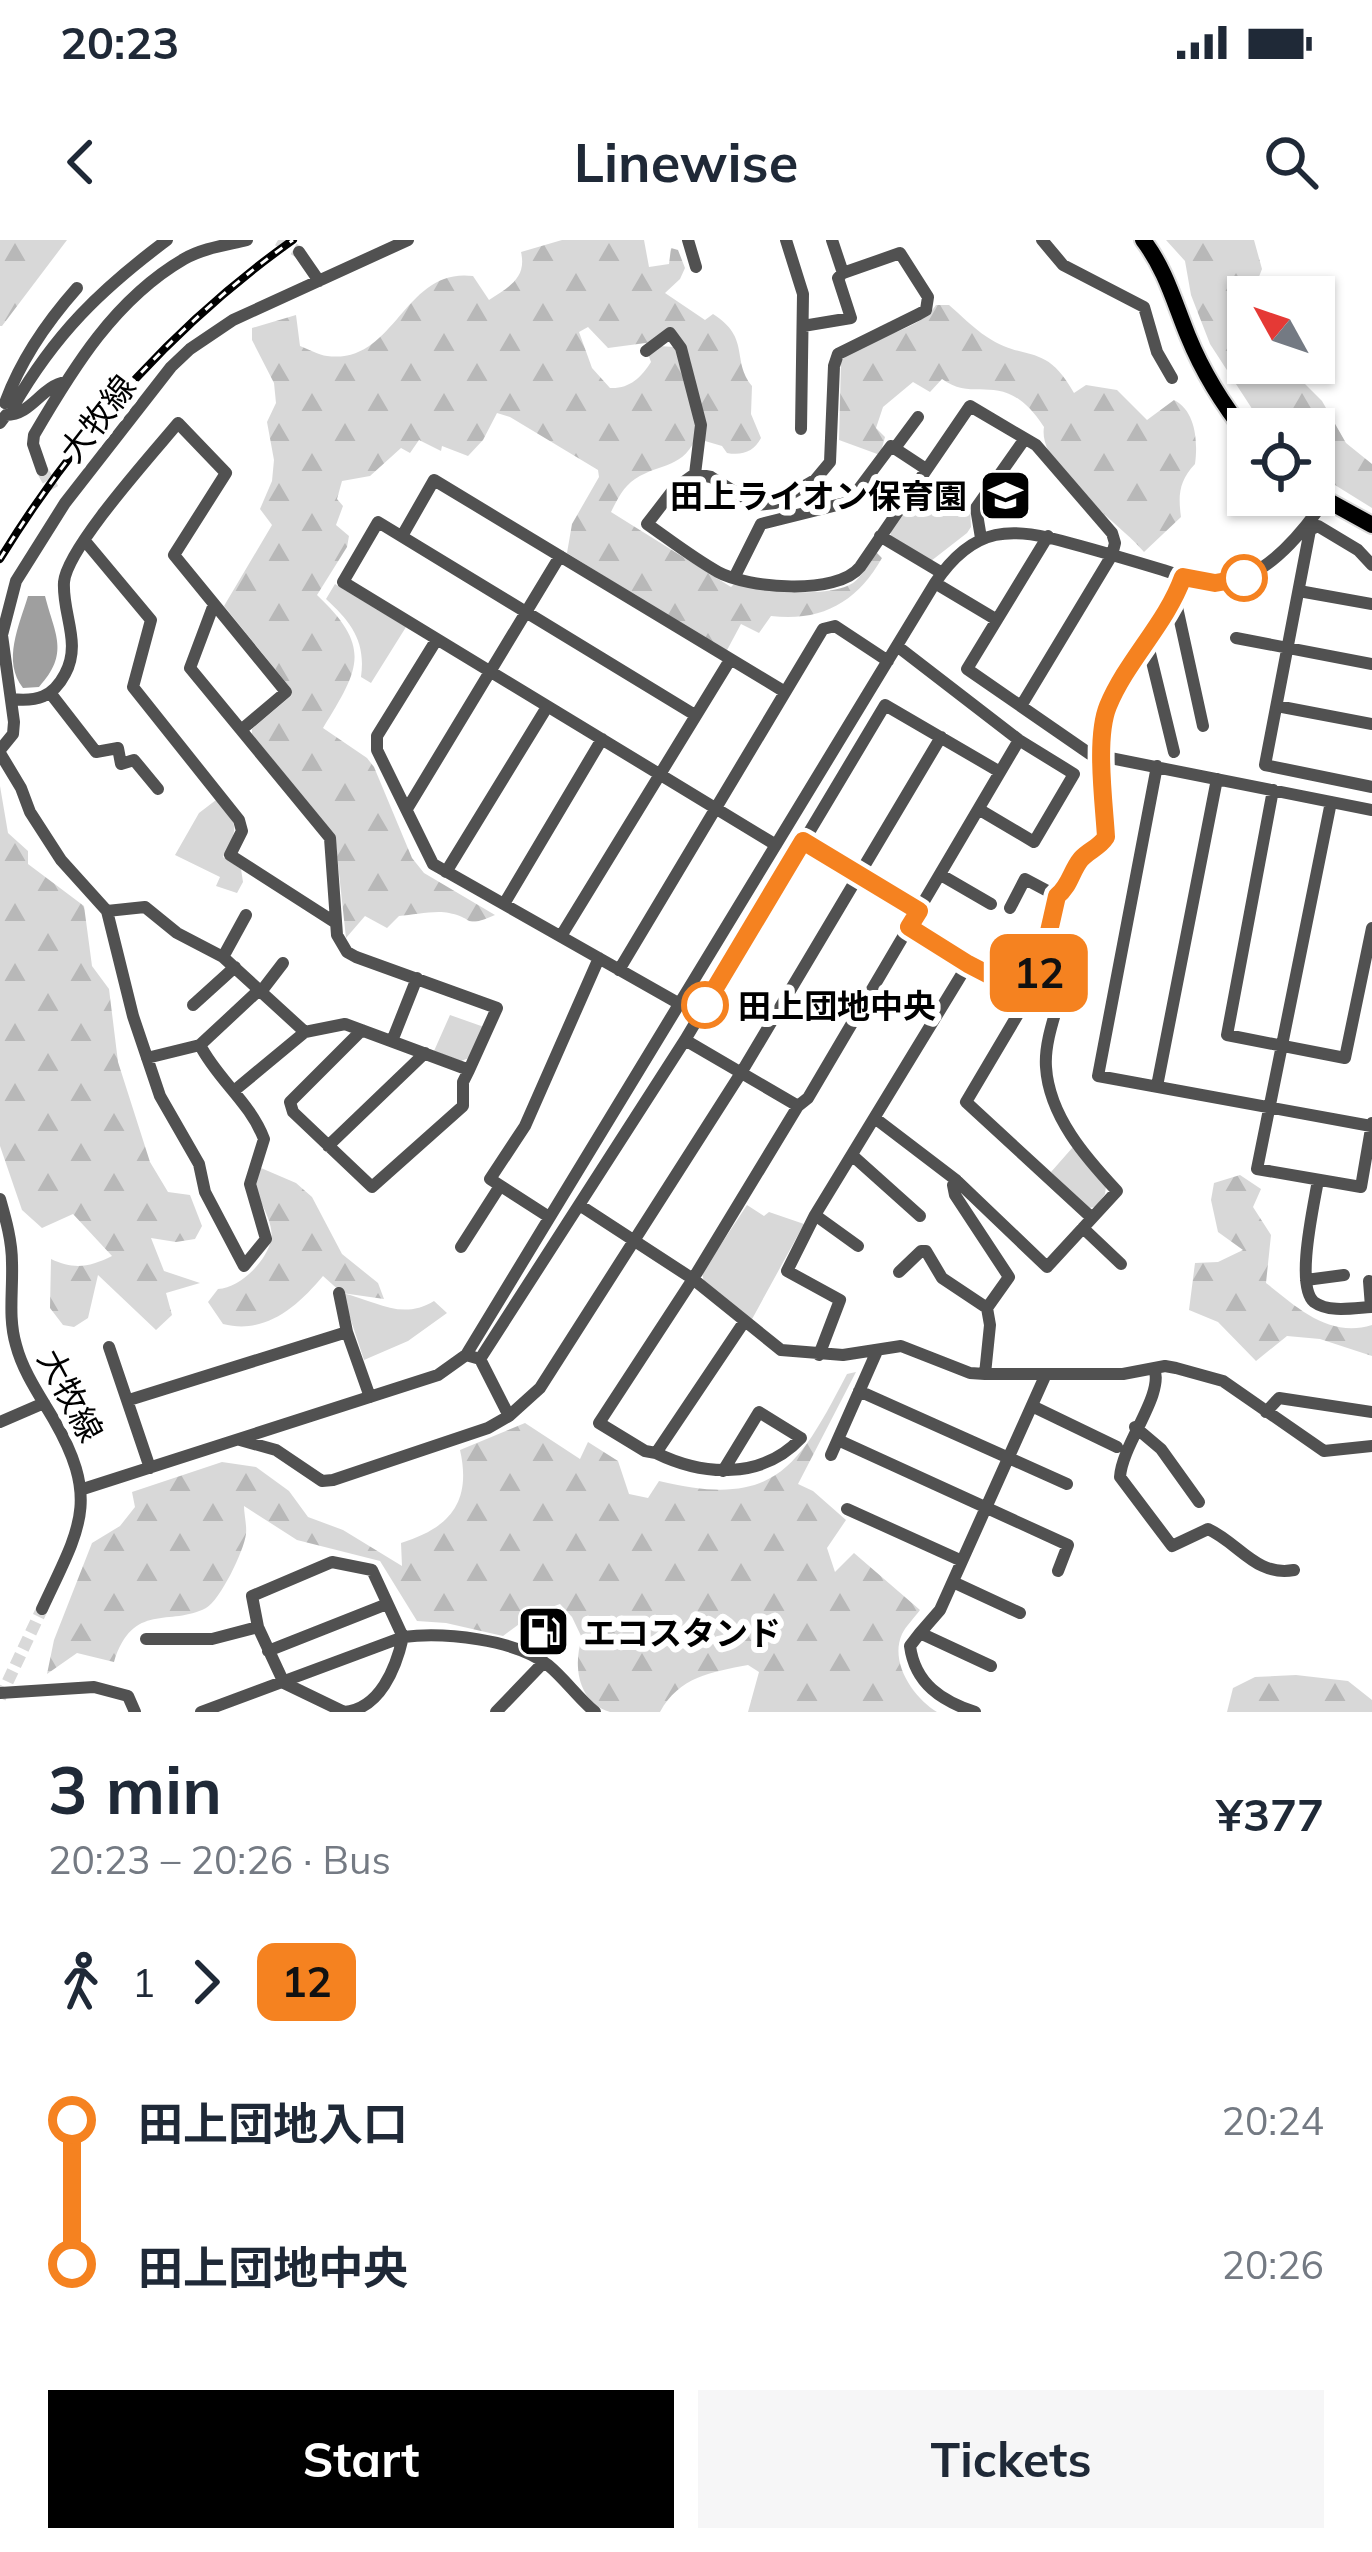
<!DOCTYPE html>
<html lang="en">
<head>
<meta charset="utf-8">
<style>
  body { margin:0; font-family:Mulish,"Noto Sans JP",sans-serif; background:#f6f6f7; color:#1f2937; height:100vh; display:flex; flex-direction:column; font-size:45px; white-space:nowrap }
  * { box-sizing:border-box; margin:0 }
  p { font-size:39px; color:#747a83 }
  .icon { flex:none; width:66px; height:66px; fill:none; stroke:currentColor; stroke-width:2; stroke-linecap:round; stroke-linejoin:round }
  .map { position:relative; height:1472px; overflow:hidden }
  .side { display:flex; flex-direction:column; background:#fff; flex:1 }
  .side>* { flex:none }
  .badge { padding:0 24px; border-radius:18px; font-size:42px; line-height:78px }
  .needle { width:78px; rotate:310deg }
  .tools { position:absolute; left:1227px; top:36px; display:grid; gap:24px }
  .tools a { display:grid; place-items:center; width:108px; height:108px; border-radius:0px; background:#fff; box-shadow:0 3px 9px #0004; font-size:60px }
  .map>.badge { position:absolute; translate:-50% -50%; box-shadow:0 0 0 6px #fff }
  .legs { display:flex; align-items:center; gap:18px; height:132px; padding:0 48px; font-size:39px }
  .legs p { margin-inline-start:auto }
  .overview { display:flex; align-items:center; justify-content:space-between; height:204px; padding:0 48px }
  h1 { font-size:66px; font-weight:700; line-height:90px }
  .action { display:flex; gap:24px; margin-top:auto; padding:24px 48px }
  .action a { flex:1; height:138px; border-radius:0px; background:#000; color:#fff; font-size:48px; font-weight:700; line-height:138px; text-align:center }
  .action a+a { background:#f6f6f7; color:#1f2937 }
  ul { padding:0 48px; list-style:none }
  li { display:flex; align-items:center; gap:42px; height:144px; font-size:45px }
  li i { display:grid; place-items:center; width:18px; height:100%; margin:0 15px; background:currentColor }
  li i::after { content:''; width:30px; height:30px; margin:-15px; border:9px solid; border-radius:50%; background:#fff }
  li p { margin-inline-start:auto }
  li:first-child i { background:linear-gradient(#0000 50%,currentColor 0) }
  li:last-child i { background:linear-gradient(currentColor 50%,#0000 0) }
  .status { display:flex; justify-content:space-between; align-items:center; height:84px; padding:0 60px; background:#fff; direction:ltr }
  .status svg { height:33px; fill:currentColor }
  header { display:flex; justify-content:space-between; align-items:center; height:156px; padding:0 48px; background:#fff; font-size:54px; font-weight:700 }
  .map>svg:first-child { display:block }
  .green { fill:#d8d8d8 }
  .forest { fill:url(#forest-firs) }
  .water { fill:#9f9f9f }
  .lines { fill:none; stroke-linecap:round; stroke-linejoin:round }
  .minor-tunnel { stroke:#d9d9d9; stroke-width:12; stroke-dasharray:12 6; stroke-linecap:butt }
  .major-casing { stroke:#dbdbdb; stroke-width:20 }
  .minor { stroke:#515151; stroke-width:12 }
  .major { stroke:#000; stroke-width:16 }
  .rail-casing { stroke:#000; stroke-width:8 }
  .rail { stroke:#fff; stroke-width:3; stroke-dasharray:9; stroke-linecap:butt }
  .line-1-casing { stroke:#fff; stroke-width:27 }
  .line-1 { stroke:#f58220; stroke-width:18 }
  .stop-1-dot { fill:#fff; stroke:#f58220; stroke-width:6 }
  .labels { text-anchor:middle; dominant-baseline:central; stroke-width:12; stroke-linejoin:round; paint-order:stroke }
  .street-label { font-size:33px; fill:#000; stroke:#fff }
  .poi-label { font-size:33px; font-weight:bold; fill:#000; stroke:#fff; text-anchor:end }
  .stop-label { font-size:33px; font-weight:bold; fill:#000; stroke:#fff; text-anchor:start }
</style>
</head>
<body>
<div class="status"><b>20:23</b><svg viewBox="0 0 49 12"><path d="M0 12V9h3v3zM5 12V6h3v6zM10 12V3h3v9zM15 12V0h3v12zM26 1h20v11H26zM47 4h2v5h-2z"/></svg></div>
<header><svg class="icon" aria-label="back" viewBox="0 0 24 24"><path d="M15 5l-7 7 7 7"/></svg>Linewise<svg class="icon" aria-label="search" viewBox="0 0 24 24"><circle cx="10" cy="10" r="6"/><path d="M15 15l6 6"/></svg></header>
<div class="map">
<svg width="1372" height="1472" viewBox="0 0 1372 1472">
  <defs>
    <pattern id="forest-firs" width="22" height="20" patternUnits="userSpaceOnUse" patternTransform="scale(3)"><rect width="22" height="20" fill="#d8d8d8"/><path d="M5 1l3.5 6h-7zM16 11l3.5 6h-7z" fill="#b8b8b8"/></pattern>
  </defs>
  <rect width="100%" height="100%" fill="#fff"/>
  <path class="green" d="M926,237L970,266L971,287L967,293L931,321L891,296L890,288Z
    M335,344L406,387L371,443L361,437C366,401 351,382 326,359Z
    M216,560C239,586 239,586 223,617L241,629L243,642L237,653L216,646L220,637L175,615L199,573Z
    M450,775L484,787L469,818L461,821L434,811Z
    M1073,907L1106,946L1105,954L1096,967L1088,968L1051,932Z
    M747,965L764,976L769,972L804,984L751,1081L704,1042L702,1033Z
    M342,1053C377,1061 401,1081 434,1061L447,1073L408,1101L364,1120Z"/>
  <path class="forest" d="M0,0H67L2,86H0Z
    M562,0H644L649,27L669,24L671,8L678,10L685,28L680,39L665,53L705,80L713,74C751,98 731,120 752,146L751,174L761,198C754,211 743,216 727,213L722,206L705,201L690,119L670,89L653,102L608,108L588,87L579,92L592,128L610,148C629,149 641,138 651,122L648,114L659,106L674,107L680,115L698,193C684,230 661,222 635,239C623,247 617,260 611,272L731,347L736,342C763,351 828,359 853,343C862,337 869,322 876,312L882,318C857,362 822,382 771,376L759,393L741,384L726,412L567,313L572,284L599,237L598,230L510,177L497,173L483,200L468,216L442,206L441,211L419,200L410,213L401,208L370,236L342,241L337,259L343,266L336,285L349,296L347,307L317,355C373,408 359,429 323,488L367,518L374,527L412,618L424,633L495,675C462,689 476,678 449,673C435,670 414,675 399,676L387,688L365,676L346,698L335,596L252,494V489L292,455V450L224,366L272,285L260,269L272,241L274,220L267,182L276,163L274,143L252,100V88L296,75L300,106C308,109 319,115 327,116C396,125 403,27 473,36L489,60C509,47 527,38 521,12Z
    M1166,0H1254L1262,29L1255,47L1257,57H1248V123H1284L1322,161L1346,203L1372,224V268L1314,232V189H1267L1260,181L1210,104L1191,55L1185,21Z
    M936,65H949C961,75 973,88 987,97C1026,123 1045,101 1074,153L1086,145L1117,150L1147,180L1174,160C1196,171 1198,202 1195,224C1179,241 1178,255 1181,277L1144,312C1119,282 1037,228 1044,187C1004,126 977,165 942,139L930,152L913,142L883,167L876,188L885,197L880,215L839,200L841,121C865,94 917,95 936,65Z
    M0,546L8,593L28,611V624L84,666L92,726L109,749L118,822L150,922L168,952L190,955L202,986L195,999L176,1002L151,998L164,1031L200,1043L166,1053L172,1075L156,1090L98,1035L88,1078L74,1087L63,1085L50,1068L51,1019C74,1030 90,1027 112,1016L73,974L42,988L22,970L0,906Z
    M261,928L296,943L312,957L342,1014L378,1043L384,1059L342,1053L323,1036C297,1067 265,1095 223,1084L208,1062L218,1049C240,1048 266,1022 271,1000C275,984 259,960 253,945Z
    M1240,935L1261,949L1253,967L1271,995L1266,1043C1298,1068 1329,1098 1372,1085V1116L1320,1099L1287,1096L1256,1121L1218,1082L1189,1070L1195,1023L1218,1022L1243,1010L1218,992L1211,960L1214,943Z
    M856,1132L798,1244L813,1251L846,1280L827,1308L835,1332L854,1313L920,1370C915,1377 906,1386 902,1394C889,1423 914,1458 937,1472H748L759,1432L748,1425C711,1432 679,1437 660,1472C645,1472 624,1472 610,1472C577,1462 573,1424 582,1398L572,1377L560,1364L533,1374L503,1396L446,1383L417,1381L380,1321L297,1300L244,1266C244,1274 247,1286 246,1294C244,1311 220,1360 206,1368C170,1387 133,1361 114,1422L77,1413L47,1434L54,1400L92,1303L120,1286L135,1267L132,1252L222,1222L256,1227L289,1251L308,1277L343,1290L402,1326L401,1303C449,1288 472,1263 460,1210L525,1183L580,1219L588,1202L618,1221L629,1254L648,1258L659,1241C775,1269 798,1228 847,1134Z
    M1296,1435L1348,1441L1372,1460V1472H1227L1233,1448L1255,1437Z"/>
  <path class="water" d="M28,356H45C55,395 70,413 39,447L23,448C2,421 19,386 28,356Z"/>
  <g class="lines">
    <path class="minor-tunnel" d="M278,0L299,12
      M42,230L53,249
      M0,1458L42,1369"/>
    <defs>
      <path id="major" d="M1143,0C1166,30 1174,62 1188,96C1203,133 1223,165 1248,196
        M1314,253L1372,285"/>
    </defs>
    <use href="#major" class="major-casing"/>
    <path class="minor" d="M688,0L696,27
      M786,0L803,54L801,189
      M832,0L843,33
      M1042,0L1063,25L1144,67L1157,112L1172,138
      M299,12L319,41
      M803,86L851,78L838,38L843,33L900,13L928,57L926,70L919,74L838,114L834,126L830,222L815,240L775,263L756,265L711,237L695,234L674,249L647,284C670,300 693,318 718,332C747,348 837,356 860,327L970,166L1036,205L1112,293L1115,303L1112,315L1021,466
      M646,111L670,93L681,108L701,185L695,234
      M5,163C21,119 46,83 77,48
      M13,167C55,94 100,50 167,0
      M0,183L6,175C32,175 41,146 66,142
      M895,208L918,177
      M42,230L33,204L34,195C73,128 115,59 184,19C203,8 227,5 247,0
      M1305,287L1310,290L1265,525L1372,547
      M1310,290L1318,286L1358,310L1372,325
      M402,296L434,240L785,452
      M880,296L942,333
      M1048,296L967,429L1090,514L1372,570
      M981,298L976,268L1024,200
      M85,301L151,380L133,447L239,580L242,591L230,615L336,683
      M735,336L761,284L849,262L891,206L926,229
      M935,343L997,380
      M1299,351L1372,364
      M1175,358L1203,486
      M1236,398L1372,424
      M437,399L377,496V510L433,624L678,763
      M1147,401L1174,512
      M897,406L1019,500L1074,534L1034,602L980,570
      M51,454L96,512L118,508L121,524L134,520L158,549
      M11,459C37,462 53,457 65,434C82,403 62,374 64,342C67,308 154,212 178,183L226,233L174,315L286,452L241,490
      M1277,466L1372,484
      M695,475L378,282L343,342L776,605
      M0,510L13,494L14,482L2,395L16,341L65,263L171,127L190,109L233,80L408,0
      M0,513L21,548L30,572L61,620L107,671L133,776L160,856L199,924L205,952L244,1026L266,999L250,944L264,899C250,862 217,839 200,805L258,751
      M1157,526L1098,836L1371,886
      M1273,550L1227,795L1345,818L1372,688
      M1331,562L1257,929L1361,947L1372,883
      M407,569L560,316
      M803,601L919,671
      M446,632L547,467
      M941,635L991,664
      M504,664L602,499
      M1010,668L1025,639L1057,656
      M107,671L145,667L177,693L223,717L305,792L345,784L469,830L497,768L356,717L347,712L337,695L330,598L190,428L214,364
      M909,687L1021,752L1024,764L966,862L1092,978
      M561,696L730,420
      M223,717L246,675
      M619,730L823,389L835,386L888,421
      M1021,752L1040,731L1057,656C1069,646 1071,631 1081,619C1089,610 1099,608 1106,597L1101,516L1108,468L1183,337
      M260,753L283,723
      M193,765L235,727
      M362,790L290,862L293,872L372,947L463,866V842L469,830
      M685,800L798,866
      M392,801L417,738
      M147,818L200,805
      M1157,846L1217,539
      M235,850L305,792
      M876,879L956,940L1047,1027L1117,951C1086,918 1049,876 1046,827C1044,800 1058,768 1064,742L1040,731
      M328,906L425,813
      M853,916L920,976
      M956,940L953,945L955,955L1009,1037L987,1068L990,1085L985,1134
      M1318,940C1314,965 1295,1046 1314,1062C1329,1073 1354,1068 1371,1067L1369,1041
      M0,959C6,980 12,1001 12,1023C13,1051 8,1078 16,1105C23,1132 40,1156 54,1180C101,1262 79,1289 42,1369
      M581,966L693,1039L781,1110L843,1115L901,1106L970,1133L985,1134H1123L1165,1126L1176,1128L1223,1141L1324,1211L1372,1206
      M815,975L858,1006
      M549,977L490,939L525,886L599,718
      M1083,988L1121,1024
      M461,1007L500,946
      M899,1032L921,1011H926L942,1038L987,1068
      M1306,1040L1344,1035
      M339,1053L347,1092
      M744,1082L656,1213L645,1211L599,1183L693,1039L798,866L808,858L1019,500
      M109,1107L150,1228
      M466,1115L480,1119L685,800L885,465L1000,532
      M819,1115L840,1060L787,1031L815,975L968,724
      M480,1119L509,1176L540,1148L741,833L941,497
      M1154,1128C1165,1154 1122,1204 1120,1237L1172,1306L1208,1289C1239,1303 1256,1337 1294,1330
      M859,1151L1067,1244
      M129,1160L347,1092L370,1157
      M1032,1166L1117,1207
      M1266,1172L1279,1158L1372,1172
      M0,1182L44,1163
      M1135,1187L1161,1209L1199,1262
      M240,1200L276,1210L322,1241L333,1240L488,1188L509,1176
      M838,1200L1068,1305L1058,1331
      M656,1213C703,1236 762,1240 801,1198L759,1172L723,1231
      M831,1215L877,1111
      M83,1249L438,1135L466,1115L935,343C974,285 1011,286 1073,304C1103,312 1133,321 1163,330C1189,339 1218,348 1245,337C1278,323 1305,289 1325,260
      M847,1269L962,1321
      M953,1342L1020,1373
      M920,1393L910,1406C915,1444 942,1461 975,1472
      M146,1399H212L258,1387L284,1443L344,1472C380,1469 396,1428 403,1397L372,1330L332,1322L252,1356L258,1387
      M268,1411L387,1364
      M991,1426L920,1393L940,1370L1046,1134
      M0,1453L94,1447L128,1456L135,1472
      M201,1472L403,1397C444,1392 515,1399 548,1425C565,1439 578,1458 595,1472
      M496,1472L544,1422"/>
    <use href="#major" class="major"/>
    <defs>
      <path id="rail" d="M0,319C77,194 173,85 293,0"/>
    </defs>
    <use href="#rail" class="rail-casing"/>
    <use href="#rail" class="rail"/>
  </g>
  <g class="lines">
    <defs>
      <path id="line-1" d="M705,765L803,601L919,671L909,687L968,724L1022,752L1040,731L1057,656C1070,646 1071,631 1081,619C1089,610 1099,608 1106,597C1104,562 1095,498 1108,466C1127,420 1166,384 1183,337L1215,343L1244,338"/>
    </defs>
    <use href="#line-1" class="line-1-casing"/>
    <use href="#line-1" class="line-1"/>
  </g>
  <defs>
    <symbol id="school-square" viewBox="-11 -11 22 22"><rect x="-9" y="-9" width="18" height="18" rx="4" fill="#000" stroke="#fff"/><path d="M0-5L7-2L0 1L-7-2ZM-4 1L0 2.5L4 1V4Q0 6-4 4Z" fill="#fff"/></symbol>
    <symbol id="fuel-square" viewBox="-11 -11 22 22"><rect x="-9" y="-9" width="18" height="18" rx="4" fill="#000" stroke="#fff"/><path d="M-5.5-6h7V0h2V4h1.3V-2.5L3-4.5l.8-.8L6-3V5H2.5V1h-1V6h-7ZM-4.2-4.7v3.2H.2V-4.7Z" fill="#fff"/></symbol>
  </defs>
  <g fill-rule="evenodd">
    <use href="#school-square" x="976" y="226" width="59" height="59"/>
    <use href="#fuel-square" x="514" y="1362" width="59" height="59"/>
  </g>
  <g class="stop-1-dot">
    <circle cx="1244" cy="338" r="21"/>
    <circle cx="705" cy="765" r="21"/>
  </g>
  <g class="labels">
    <g class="street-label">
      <text transform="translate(97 178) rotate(-52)">大牧線</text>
      <text transform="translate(71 1155) rotate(62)">大牧線</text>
    </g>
    <g class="poi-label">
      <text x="967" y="255">田上ライオン保育園</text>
      <text x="583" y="1392" text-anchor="start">エコスタンド</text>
    </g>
    <g class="stop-label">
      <text x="738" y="765">田上団地中央</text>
    </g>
  </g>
</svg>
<div class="tools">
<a><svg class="needle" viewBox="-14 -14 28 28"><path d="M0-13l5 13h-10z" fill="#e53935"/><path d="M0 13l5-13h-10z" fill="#747a83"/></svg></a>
<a><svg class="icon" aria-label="locate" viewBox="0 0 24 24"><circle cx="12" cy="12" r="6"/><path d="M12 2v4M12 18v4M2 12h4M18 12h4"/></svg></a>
</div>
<b class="badge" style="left:1039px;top:733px;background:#f58220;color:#111">12</b>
</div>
<section class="side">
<div class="overview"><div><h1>3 min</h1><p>20:23 – 20:26 · Bus</p></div><b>¥377</b></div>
<div class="legs"><svg class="icon" aria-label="walk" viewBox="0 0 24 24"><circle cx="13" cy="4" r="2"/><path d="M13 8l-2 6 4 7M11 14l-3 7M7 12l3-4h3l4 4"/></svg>1<svg class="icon" aria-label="forward" viewBox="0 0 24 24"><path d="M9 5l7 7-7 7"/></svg><b class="badge" style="background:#f58220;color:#111">12</b></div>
<ul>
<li><i style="color:#f58220"></i><b>田上団地入口</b><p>20:24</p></li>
<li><i style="color:#f58220"></i><b>田上団地中央</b><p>20:26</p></li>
</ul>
<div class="action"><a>Start</a><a>Tickets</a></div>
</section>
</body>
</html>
